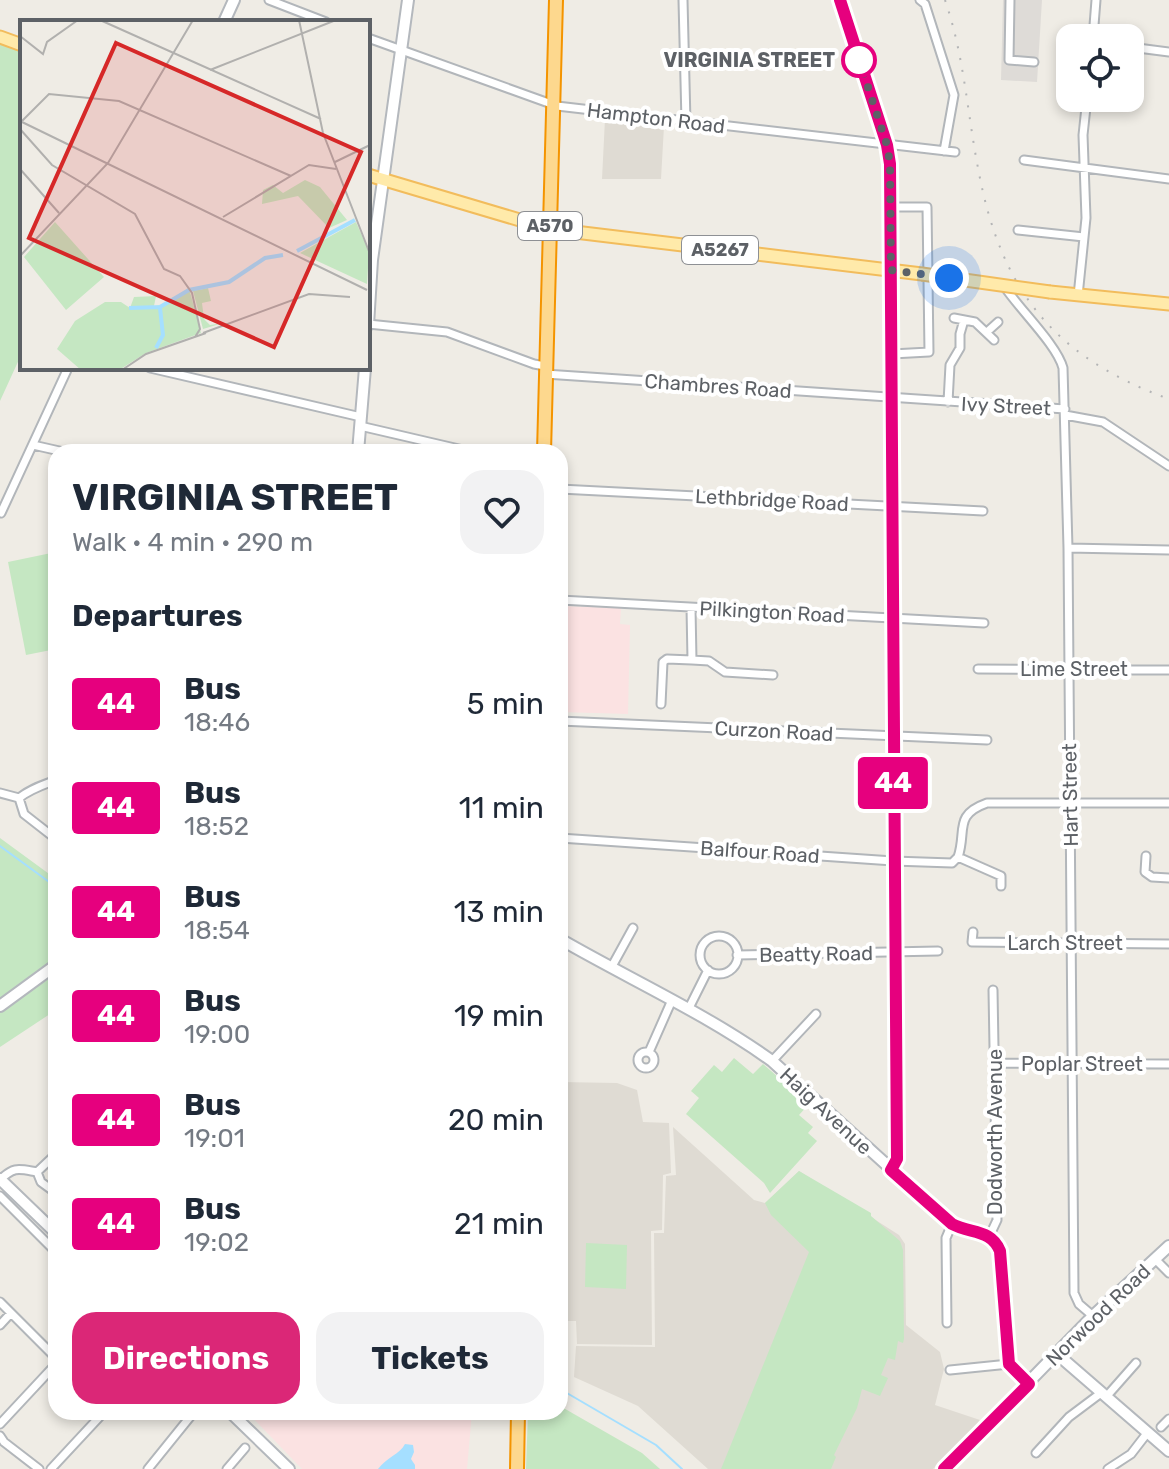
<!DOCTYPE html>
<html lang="en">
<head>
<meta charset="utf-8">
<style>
  body { margin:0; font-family:Rubik,sans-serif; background:#f2f2f3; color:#1f2937; height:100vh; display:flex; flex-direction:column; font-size:30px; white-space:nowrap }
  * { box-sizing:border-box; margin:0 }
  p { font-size:26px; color:#747a83 }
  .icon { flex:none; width:44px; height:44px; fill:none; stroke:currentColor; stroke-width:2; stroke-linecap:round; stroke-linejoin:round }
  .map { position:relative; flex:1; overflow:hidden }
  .panel { position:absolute; left:48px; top:444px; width:520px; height:976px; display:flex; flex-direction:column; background:#fff; border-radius:24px; box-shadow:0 4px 12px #0003 }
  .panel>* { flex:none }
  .badge { padding:0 16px; border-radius:6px; font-size:28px; line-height:52px }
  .controls { position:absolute; left:1056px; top:24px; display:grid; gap:16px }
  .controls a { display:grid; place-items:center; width:88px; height:88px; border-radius:16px; background:#fff; box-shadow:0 4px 12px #0003; font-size:40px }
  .you { position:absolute; width:40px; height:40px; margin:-20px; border:6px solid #fff; border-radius:50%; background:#1a73e8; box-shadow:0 0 0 12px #1a73e833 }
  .map>.badge { position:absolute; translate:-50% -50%; box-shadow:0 0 0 4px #fff }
  h2 { padding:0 24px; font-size:30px; line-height:72px }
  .round { display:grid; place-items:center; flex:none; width:84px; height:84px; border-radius:24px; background:#f2f2f3 }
  .overview { display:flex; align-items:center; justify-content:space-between; height:136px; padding:0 24px }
  h1 { font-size:38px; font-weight:700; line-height:60px }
  .action { display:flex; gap:16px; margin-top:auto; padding:16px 24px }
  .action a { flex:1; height:92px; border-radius:24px; background:#db2777; color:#fff; font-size:32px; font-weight:700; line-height:92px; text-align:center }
  .action a+a { background:#f2f2f3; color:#1f2937 }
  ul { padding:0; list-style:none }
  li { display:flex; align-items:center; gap:24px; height:104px; padding:0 24px }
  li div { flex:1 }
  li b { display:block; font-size:30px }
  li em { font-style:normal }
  li .badge { min-width:88px; font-weight:700; text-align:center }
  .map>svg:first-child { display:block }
  .industrial { fill:#dedbd7 }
  .education { fill:#dfdbd3 }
  .medical { fill:#fbe2e2 }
  .green { fill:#c5e7c2 }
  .water { fill:#a5dfff }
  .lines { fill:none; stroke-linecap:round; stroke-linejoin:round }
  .stream { stroke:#a5dfff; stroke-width:2 }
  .street-casing { stroke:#b2b6ba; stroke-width:11 }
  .secondary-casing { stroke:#b4b8bd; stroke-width:14 }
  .primary-casing { stroke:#f2bc5c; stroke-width:15 }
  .highway-casing { stroke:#f49400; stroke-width:16 }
  .street { stroke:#fff; stroke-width:7 }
  .secondary { stroke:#fff; stroke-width:10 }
  .primary { stroke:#ffeaaa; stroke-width:11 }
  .highway { stroke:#fdd88e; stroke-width:12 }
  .rail { stroke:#b4b5b6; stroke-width:2; stroke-dasharray:2 10; stroke-linecap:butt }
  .primary-bridge-casing { stroke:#f2bc5c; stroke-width:15; stroke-linecap:butt }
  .primary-bridge { stroke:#ffeaaa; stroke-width:11 }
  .line-casing { stroke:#fff; stroke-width:18 }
  .line { stroke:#e6007e; stroke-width:12 }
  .walk { stroke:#5d6166; stroke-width:8; stroke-dasharray:0 14.4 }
  .stop-dot { fill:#fff; stroke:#e6007e; stroke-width:4 }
  .labels { text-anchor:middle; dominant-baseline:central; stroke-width:8; stroke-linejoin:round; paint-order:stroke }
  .shield { fill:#fff; stroke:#8e9094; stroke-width:2 }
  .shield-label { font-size:18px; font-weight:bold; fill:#5d6166 }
  .stop-label { font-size:20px; font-weight:bold; fill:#5d6166; stroke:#fff; text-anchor:end }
  .street-label { font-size:20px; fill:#5d6166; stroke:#fff }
  .inset-river { fill:none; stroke:#a5dfff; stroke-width:4 }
  .inset-road { fill:none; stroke:#b1b0ae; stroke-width:2 }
  .view { fill:#d62828; fill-opacity:0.15; stroke:#d62828; stroke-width:4 }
  .inset-edge { fill:none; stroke:#5d6166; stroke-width:4 }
</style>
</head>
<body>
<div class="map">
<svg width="1169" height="1469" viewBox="0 0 1169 1469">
  <rect width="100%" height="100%" fill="#efece5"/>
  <path class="industrial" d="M1003,0H1042L1037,82L1001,80Z"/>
  <path class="education" d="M605,119L664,126L661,179H602Z
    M560,1082L617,1083L637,1090L643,1122L669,1123L671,1173L663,1175L662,1230L651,1231L652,1345L577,1344L576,1321H560Z
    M673,1127L754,1200L765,1203L799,1171L899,1235L905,1244L906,1325L940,1352L944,1369L935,1405L980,1420L965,1439L933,1469H708L638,1406L574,1377L576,1346L655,1347L654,1233H664L666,1176L676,1175Z"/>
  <path class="medical" d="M560,606L621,608L620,624L630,625L628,714L560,712Z
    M247,1412H472L467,1469H302Z"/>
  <path class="green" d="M0,43L22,52V353L0,401Z
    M56,552V649L26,655L8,562Z
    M0,838L56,879V960L0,1000Z
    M56,974V1010L0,1047V1012Z
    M734,1058L753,1074L763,1064L809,1104L799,1115L813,1127L808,1133L817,1141L770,1193L764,1183L686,1114L699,1098L691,1091L714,1065L722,1072Z
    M799,1171L871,1213V1216L900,1241L903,1250L904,1339L903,1343L898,1341L895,1360L888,1358L881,1375L888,1378L880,1396L862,1389L857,1408L834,1455L836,1457L831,1469H721L809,1252L771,1215L765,1203Z
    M586,1243L627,1245L626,1289L585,1287Z
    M560,1406L642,1453L660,1469H526L528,1412H560Z"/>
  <path class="water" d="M405,1444L413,1445L414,1452L411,1459L415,1465V1469H378C387,1457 400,1454 405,1444Z"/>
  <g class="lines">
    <path class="stream" d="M0,846L56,887
      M560,1389L656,1445L682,1469"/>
    <defs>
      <path id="street" d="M269,0L326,22
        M683,0L686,122
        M920,0L925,4L954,95L944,151
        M1010,0L1009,60L1034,62
        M368,38L557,106L955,152
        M1093,38L1096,0
        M1130,47L1169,52
        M1024,160L1169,179
        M890,207H927L929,352L892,354
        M1018,230L1084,237
        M1004,286C1020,310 1057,345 1063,368L1068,548L1074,1293L1079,1304L1093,1316
        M1078,296L1086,218L1083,135L1087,98
        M954,318L975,322L994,340
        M368,324L447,332L534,364L545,366
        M988,331L998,322
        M150,368L361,417
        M545,374L1065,409
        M948,402L950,365L960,348V334L964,320
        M1065,415L1103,422L1169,466
        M360,426L472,452
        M33,445L64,452
        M560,489L983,511
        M1,513L68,368
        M1068,548L1169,550
        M560,600L984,623
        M692,660L709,661L725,672L773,675
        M978,669L1169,670
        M661,704L663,662L667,659L692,660L691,608
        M560,721L987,740
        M0,793L19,798L24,814L56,839
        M19,798C30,789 43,785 56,780
        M560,838L893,861L952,863L958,857
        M1146,856L1145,872L1152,877L1169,878
        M958,857C967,831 953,815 987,803H1169
        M958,857L1001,876V886
        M973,932L972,942L1169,944
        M700 955a19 19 0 1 1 38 0a19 19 0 1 1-38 0Z
        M737,955L938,951
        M611,968L633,928
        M689,1008L708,970
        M638 1060a8 8 0 1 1 16 0a8 8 0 1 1-16 0Z
        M649,1052L672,1000
        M772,1061L816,1014
        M994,1063L1169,1064
        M37,1172L41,1182L56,1193
        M0,1180C14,1166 19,1169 37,1172L56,1154
        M0,1196L56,1252
        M990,1235L997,1220L993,990
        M1155,1259L1169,1273
        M0,1302L56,1358
        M947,1323L946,1238L952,1224
        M0,1325L11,1313
        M950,1370L1009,1364
        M1106,1397L1136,1363
        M0,1424L56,1364
        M1161,1427L1169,1419
        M0,1436L4,1442L39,1469
        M1036,1453L1069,1417L1101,1393
        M51,1469L104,1412
        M148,1469L194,1412
        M227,1469L245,1448
        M1108,1469L1131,1454L1148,1432"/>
      <path id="secondary" d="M840,0L887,145L890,164L897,1159L891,1170
        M224,22L234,0
        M368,325L372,260L408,0
        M358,452L365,368
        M560,939C631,980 705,1013 772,1061L952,1224L961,1229L990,1235L1000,1251L1009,1364L1029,1384
        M0,1006L56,965
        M0,1179L56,1233
        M1057,1354L1169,1451
        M230,1412L289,1469
        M944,1469L1093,1316L1169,1246"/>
      <path id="primary" d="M0,37L22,45
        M368,175L550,229L922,274
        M1050,292L1169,304"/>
      <path id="highway" d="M544,452L556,0
        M517,1469L518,1412"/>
    </defs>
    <use href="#street" class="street-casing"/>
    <use href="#secondary" class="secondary-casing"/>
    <use href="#primary" class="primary-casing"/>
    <use href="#highway" class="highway-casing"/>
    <use href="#street" class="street"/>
    <use href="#secondary" class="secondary"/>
    <use href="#primary" class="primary"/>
    <use href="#highway" class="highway"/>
    <path class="rail" d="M945,0C964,55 967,111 978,168C1000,289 1053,357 1169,399"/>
    <defs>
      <path id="primary-bridge" d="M922,274L1050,292"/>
    </defs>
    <use href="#primary-bridge" class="primary-bridge-casing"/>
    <use href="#primary-bridge" class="primary-bridge"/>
  </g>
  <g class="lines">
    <defs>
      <path id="line" d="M840,0L887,145L890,164L897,1159L891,1170L952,1224C971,1234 991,1229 1000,1251L1009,1364L1029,1384L944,1469"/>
    </defs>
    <use href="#line" class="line-casing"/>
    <use href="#line" class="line"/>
    <path class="walk" d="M859,60L887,145L890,164L891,270L949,278"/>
  </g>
  <circle class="stop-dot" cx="859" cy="60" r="16"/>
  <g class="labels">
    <g class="shield">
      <rect x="518" y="212" width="64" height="28" rx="6"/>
      <rect x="682" y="236" width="76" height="28" rx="6"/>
    </g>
    <g class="shield-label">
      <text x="550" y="226">A570</text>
      <text x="720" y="250">A5267</text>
    </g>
    <g class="stop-label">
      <text x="835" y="60">VIRGINIA STREET</text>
    </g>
    <g class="street-label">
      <text transform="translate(656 118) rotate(7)">Hampton Road</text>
      <text transform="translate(718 386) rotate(4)">Chambres Road</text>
      <text transform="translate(1006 406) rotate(3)">Ivy Street</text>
      <text transform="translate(772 500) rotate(3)">Lethbridge Road</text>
      <text transform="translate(772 612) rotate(3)">Pilkington Road</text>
      <text x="1074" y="669">Lime Street</text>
      <text transform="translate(774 731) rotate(3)">Curzon Road</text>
      <text transform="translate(1070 795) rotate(-91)">Hart Street</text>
      <text transform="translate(760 852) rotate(4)">Balfour Road</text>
      <text x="1065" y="943">Larch Street</text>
      <text transform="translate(816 954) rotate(-1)">Beatty Road</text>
      <text x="1082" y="1064">Poplar Street</text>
      <text transform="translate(826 1111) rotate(43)">Haig Avenue</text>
      <text transform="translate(995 1132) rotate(-90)">Dodworth Avenue</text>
      <text transform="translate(1098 1315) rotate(-44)">Norwood Road</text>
    </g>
  </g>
  <g transform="translate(20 20)">
    <rect width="350" height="350" fill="#efece5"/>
    <path d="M285,160L300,167L327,200L309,208L278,176L242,184L243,170L253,165L263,173ZM35,202L84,257L46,290L4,237ZM336,202L349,232L347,264L280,233ZM169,268L181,313L126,333L99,350H61L37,329L55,301L85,282H101L110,288L114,277L136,276L134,286L141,285ZM188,268L191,281L182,283L184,299L190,305L203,303L183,309L173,271Z" fill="#c5e7c2"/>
    <path class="inset-river" d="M277,231L335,200M109,288L140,287L169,270L209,262L245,238L263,235M136,328L143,315L140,288"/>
    <path class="inset-road" d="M80,0L301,99M279,0L303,113L350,234M0,16L23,34L27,22L58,0M190,50L316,0M2,101L29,74L99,81L271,156M2,102L347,270M0,109L32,145L115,194L144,249L160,256L172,273L180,309L175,317M315,142L350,125M0,149L39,193M203,197L289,145L316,149M0,236L88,143L173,0M183,313L289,274L330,277M102,350L126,334L186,313"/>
    <path class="view" d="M96,23L341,132L254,327L9,218Z"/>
    <rect width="350" height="350" class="inset-edge"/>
  </g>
</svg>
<div class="controls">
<a><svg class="icon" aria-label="locate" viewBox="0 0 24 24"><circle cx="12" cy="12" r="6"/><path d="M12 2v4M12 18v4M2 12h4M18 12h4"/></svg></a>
</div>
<div class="you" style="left:949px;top:278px"></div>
<b class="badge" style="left:893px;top:783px;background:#e6007e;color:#fff">44</b>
<section class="panel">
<div class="overview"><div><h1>VIRGINIA STREET</h1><p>Walk · 4 min · 290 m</p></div><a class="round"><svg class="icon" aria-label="heart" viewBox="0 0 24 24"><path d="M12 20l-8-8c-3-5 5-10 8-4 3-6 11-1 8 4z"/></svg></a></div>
<h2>Departures</h2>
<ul>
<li><span class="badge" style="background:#e6007e;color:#fff">44</span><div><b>Bus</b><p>18:46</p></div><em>5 min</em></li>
<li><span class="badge" style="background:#e6007e;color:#fff">44</span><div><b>Bus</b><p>18:52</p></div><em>11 min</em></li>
<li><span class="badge" style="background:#e6007e;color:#fff">44</span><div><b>Bus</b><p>18:54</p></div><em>13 min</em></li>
<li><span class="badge" style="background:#e6007e;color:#fff">44</span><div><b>Bus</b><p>19:00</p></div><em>19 min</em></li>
<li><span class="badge" style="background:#e6007e;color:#fff">44</span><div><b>Bus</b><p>19:01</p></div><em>20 min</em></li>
<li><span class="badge" style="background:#e6007e;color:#fff">44</span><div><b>Bus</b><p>19:02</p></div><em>21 min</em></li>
</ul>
<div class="action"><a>Directions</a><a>Tickets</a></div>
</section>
</div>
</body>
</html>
